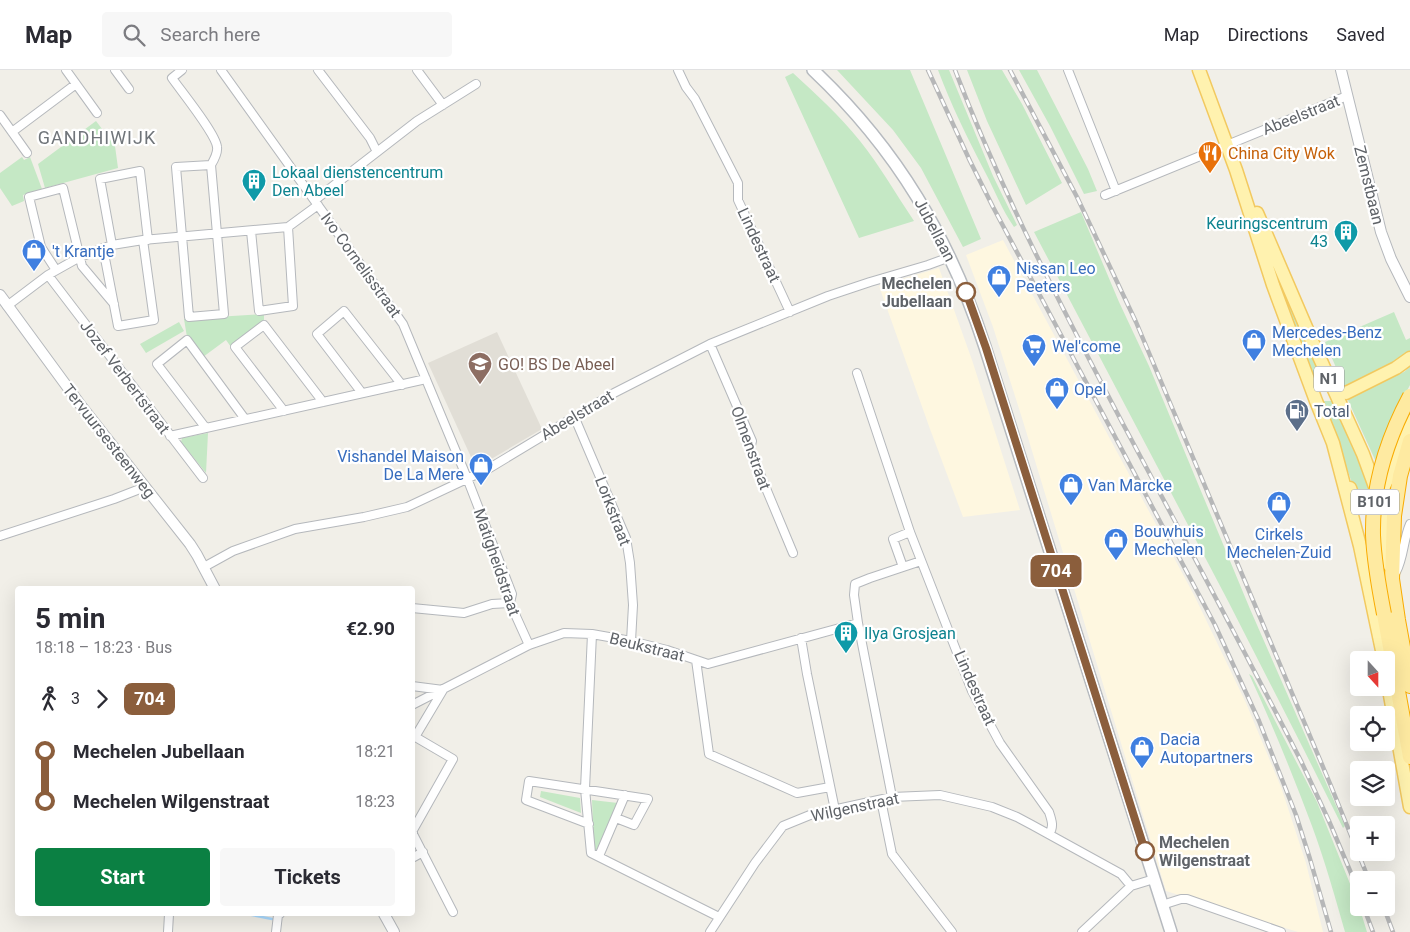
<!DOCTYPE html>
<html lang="en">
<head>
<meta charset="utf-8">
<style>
  body { margin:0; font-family:Roboto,sans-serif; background:#f7f7f7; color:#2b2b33; height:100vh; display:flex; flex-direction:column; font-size:19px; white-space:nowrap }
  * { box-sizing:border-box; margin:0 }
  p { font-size:16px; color:#7c7c81 }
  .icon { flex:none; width:28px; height:28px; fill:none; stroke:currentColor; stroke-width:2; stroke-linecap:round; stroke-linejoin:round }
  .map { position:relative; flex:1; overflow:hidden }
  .details { position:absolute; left:15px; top:516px; width:400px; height:330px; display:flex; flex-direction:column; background:#fff; border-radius:5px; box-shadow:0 5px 20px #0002 }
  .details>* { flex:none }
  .badge { padding:0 10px; border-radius:8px; font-size:18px; line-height:32px }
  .needle { width:32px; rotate:159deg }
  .buttons { position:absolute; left:1350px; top:581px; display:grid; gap:10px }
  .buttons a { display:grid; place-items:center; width:45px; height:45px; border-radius:5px; background:#fff; box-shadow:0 5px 20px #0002; font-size:25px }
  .map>.badge { position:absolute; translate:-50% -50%; box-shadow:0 0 0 2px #fff }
  .legs { display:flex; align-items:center; gap:8px; height:55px; padding:0 20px; font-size:16px }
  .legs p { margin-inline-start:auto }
  .head { display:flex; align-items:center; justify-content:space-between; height:85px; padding:0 20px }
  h1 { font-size:28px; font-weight:700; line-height:38px }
  .button { display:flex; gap:10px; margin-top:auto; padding:10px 20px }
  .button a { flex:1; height:58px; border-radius:5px; background:#0b8043; color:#fff; font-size:20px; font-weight:700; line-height:58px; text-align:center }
  .button a+a { background:#f7f7f7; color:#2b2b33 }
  ul { padding:0 20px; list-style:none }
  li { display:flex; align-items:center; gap:18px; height:50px; font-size:19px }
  li i { display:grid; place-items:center; width:8px; height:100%; margin:0 6px; background:currentColor }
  li i::after { content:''; width:12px; height:12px; margin:-6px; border:4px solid; border-radius:50%; background:#fff }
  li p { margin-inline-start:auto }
  li:first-child i { background:linear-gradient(#0000 50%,currentColor 0) }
  li:last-child i { background:linear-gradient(currentColor 50%,#0000 0) }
  header { display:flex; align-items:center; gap:30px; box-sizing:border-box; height:70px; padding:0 25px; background:#fff; border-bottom:1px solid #e1e1e2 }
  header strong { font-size:24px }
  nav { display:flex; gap:28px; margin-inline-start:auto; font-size:18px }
  .search { width:350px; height:45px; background:#f7f7f7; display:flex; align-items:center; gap:12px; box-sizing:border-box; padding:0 18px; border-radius:5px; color:#7c7c81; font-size:19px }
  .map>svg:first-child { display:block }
  .commercial { fill:#fef7e0 }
  .education { fill:#e1ded6 }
  .green { fill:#c5e8c5 }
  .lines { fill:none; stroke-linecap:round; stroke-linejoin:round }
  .stream { stroke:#aadaff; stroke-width:2.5 }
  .minor-casing { stroke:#b5b8bc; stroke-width:10 }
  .tertiary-casing { stroke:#b5b8bc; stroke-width:12 }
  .secondary-casing { stroke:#b6babf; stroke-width:14 }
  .primary-casing { stroke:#f2c960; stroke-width:15 }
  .trunk-casing { stroke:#f9ab00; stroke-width:16 }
  .minor { stroke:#fff; stroke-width:8 }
  .tertiary { stroke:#fff; stroke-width:10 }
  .secondary { stroke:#fff; stroke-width:11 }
  .primary { stroke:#fff2af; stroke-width:12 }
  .trunk { stroke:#feeaa1; stroke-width:14 }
  .rail-casing { stroke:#b6b7b8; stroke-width:4.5 }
  .rail { stroke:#fff; stroke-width:2.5; stroke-dasharray:8; stroke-linecap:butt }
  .trunk-bridge-casing { stroke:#f9ab00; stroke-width:16; stroke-linecap:butt }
  .trunk-bridge { stroke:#feeaa1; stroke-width:14 }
  .line-1-casing { stroke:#fff; stroke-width:11 }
  .line-1 { stroke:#8b5e3c; stroke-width:8 }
  .stop-1-dot { fill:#fff; stroke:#8b5e3c; stroke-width:2.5 }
  .labels { text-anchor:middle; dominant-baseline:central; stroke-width:4.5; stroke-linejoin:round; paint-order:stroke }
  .shield { fill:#fff; stroke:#8f9295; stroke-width:1 }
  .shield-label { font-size:15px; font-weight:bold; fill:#5f6368 }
  .street-label { font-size:16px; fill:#5f6368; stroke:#fff }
  .food-label { font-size:16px; fill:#c56008; stroke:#fff; text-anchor:start }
  .culture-label { font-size:16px; fill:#0d838f; stroke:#fff; text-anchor:start }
  .shop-label { font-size:16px; fill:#366cbe; stroke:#fff; text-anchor:start }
  .stop-label { font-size:16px; font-weight:bold; fill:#5f6368; stroke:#fff; text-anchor:end }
  .education-label { font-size:16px; fill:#785e54; stroke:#fff; text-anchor:start }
  .service-label { font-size:16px; fill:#4e5e75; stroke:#fff; text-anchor:start }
  .neighbourhood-label { font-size:18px; letter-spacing:1px; fill:#70757a; stroke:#fff }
</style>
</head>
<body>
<header>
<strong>Map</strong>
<div class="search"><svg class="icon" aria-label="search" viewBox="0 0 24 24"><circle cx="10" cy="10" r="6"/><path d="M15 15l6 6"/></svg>Search here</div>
<nav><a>Map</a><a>Directions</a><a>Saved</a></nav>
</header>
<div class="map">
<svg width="1410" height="862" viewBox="0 0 1410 862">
  <rect width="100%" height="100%" fill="#f1efe8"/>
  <path class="commercial" d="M1003,170L1194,525L1246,633L1281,717L1306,793L1323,862H1298L1166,821L1022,348L993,257L966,185Z
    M939,198L972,290L1020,440L963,447L930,359L879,216Z"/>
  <path class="education" d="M497,262L542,359L476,398L428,293Z"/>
  <path class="green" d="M837,0H910L981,169L963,177L921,98L893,60Z
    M938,0H949L993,106L1017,155L1014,157C1002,140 995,121 985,102C968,69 951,35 938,0Z
    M967,0H1002L1022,34L1062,113L1026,135L987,51Z
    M1019,0H1037L1088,99L1097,121L1084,124L1050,56Z
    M793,3C816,24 840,46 860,71C880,96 896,124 914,151L859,168L785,7Z
    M96,51L115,76L118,98L45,118L38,94Z
    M22,87L24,90L30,87L42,119L23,125L24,131L12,136L0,118V103Z
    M1081,142L1119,232L1149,296L1250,539L1345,756L1343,758L1304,680L1228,531L1034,162Z
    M1278,203L1331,322H1318L1276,207Z
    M1394,242L1406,270L1410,268V282L1404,288L1351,317L1344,316L1325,272Z
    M264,244V250L231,277L226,270L203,287L187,267L184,249Z
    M179,252L184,261L146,283L140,274Z
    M1410,297V315L1391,351L1376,392L1347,328L1382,309L1404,302Z
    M1324,331H1332L1337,336L1365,401L1369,418L1366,425H1360L1354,419L1332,355L1322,335Z
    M208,363L206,403L181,372L182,368Z
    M1249,604L1252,606L1317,732L1359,836L1367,862H1345C1335,827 1325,791 1312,756C1293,705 1272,654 1249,604Z
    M541,721L580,728L581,743L540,727Z
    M592,730L618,733L596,781L594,780Z"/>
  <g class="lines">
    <path class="stream" d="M247,844L272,849"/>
    <defs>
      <path id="minor" d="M66,0L97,43
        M115,0L129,19
        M182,0L172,8C181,21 216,64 217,77C218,83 214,90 211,95
        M221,0L403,254L467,408L512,524L510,533L529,575
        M318,0L370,68L377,82
        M417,0L443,35
        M678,0L686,17L695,29L738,113V130L790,242
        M1068,0L1116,121
        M0,45L27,83
        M12,62L76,14
        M211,95L224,244L189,247L176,97Z
        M1105,125L1347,26
        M315,130L417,51L476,14
        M251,161L259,241L293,236L288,157
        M112,175L100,109L140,101L148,170
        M103,178L118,256L154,250L143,170
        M56,200L41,177L29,127L63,118L82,196L114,234
        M48,205L203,408
        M7,236L48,205L80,187L112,175L143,170L288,157L318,135
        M710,274L752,371L750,380L793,483
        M857,303L910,462L972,621L1000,673L1049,742C1052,751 1054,757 1049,764
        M362,323L317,264L344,241L402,315
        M284,341L235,277L264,255L323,332
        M574,346L626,468L630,493L633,535L631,571
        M205,357L157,294L187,270L245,349
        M170,366L426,309
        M0,466L114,429L145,417
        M204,497L233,481L295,459L364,447L407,437L488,399L614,323L710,274L828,226L870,212L928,195L950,187
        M903,497L893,469L910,462
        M1396,502C1404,487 1403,470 1410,454
        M412,538L464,543L492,534L510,533
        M592,564L585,719L591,783L719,847
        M801,568L807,604L835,740
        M696,590L709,684L797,723L830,717
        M412,616L443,620L415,667
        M412,635L529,575L564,563L592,564L631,571L667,580L708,594L858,553
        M412,665L453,689L413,760V764L453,842
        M892,727L858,553L854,525L855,514L870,508L921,491
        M881,730L892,784L952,862
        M589,754L526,730L529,711L648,729L634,755L616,748
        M599,786L625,725
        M412,788L423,782
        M1162,835L1181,829H1187L1281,862
        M168,862L169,844
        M276,862L278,845L280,844
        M710,862L755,793L783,756L810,745L892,727L940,725L992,737L1017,747L1032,755L1121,804L1131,816L1154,809
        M1082,862L1131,816"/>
      <path id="tertiary" d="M1341,0L1381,162L1391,189L1410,227
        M0,225L82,337L190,474L197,485L215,519
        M384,844L394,862"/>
      <path id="secondary" d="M813,0C897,79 950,169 985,277L1171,862"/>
      <path id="primary" d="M1199,0L1236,100L1273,215L1316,331L1333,373L1360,476L1384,590
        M1257,143L1312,271L1363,384L1378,425L1389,495
        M1333,317L1337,321L1346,323L1396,298L1410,288
        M1350,418C1352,425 1356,434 1364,434C1383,435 1394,390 1399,376C1402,367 1406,359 1410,351
        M1386,603L1410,737"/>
      <path id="trunk" d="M1410,371L1400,406L1394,446L1392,509L1398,550L1410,616
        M1384,544L1410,687"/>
    </defs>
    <use href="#minor" class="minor-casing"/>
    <use href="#tertiary" class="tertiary-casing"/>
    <use href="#secondary" class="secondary-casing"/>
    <use href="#primary" class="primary-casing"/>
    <use href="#trunk" class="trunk-casing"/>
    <use href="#minor" class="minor"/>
    <use href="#tertiary" class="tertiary"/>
    <use href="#secondary" class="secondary"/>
    <use href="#primary" class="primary"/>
    <use href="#trunk" class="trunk"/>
    <defs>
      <path id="rail" d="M928,0L970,91L993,137L1215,555L1259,651L1296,745L1310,789L1331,862
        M955,0C1002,123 1062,238 1123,354C1183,466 1243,578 1301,691L1329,751L1359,822
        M1010,0L1077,127L1136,252L1331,716L1369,810
        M1364,838L1373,862
        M1384,838L1393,862"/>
    </defs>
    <use href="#rail" class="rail-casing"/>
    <use href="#rail" class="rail"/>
    <defs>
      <path id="trunk-bridge" d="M1384,544C1379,518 1374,491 1373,465C1372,415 1387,369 1410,326"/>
    </defs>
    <use href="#trunk-bridge" class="trunk-bridge-casing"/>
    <use href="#trunk-bridge" class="trunk-bridge"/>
  </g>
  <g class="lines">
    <defs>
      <path id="line-1" d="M966,222L986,278L1145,781"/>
    </defs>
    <use href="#line-1" class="line-1-casing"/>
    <use href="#line-1" class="line-1"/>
  </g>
  <defs>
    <symbol id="restaurant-pin" viewBox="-11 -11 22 30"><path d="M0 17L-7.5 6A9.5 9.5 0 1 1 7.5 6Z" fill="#e8710a" stroke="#fff"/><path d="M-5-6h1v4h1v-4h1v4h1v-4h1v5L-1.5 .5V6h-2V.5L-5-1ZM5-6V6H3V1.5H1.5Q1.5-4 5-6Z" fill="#fff"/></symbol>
    <symbol id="building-pin" viewBox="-11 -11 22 30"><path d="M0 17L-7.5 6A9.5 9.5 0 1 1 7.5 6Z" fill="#0f9aa8" stroke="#fff"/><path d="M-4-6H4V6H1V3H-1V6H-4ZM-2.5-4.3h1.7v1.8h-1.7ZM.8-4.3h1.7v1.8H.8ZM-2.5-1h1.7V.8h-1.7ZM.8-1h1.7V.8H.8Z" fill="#fff"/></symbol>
    <symbol id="shop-pin" viewBox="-11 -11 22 30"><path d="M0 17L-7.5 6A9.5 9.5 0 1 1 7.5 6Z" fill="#3f7fe0" stroke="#fff"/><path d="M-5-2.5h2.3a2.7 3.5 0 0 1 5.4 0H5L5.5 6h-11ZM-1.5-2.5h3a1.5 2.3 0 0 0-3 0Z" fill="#fff"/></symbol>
    <symbol id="supermarket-pin" viewBox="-11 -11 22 30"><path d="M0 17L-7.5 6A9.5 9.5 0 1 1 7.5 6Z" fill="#3f7fe0" stroke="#fff"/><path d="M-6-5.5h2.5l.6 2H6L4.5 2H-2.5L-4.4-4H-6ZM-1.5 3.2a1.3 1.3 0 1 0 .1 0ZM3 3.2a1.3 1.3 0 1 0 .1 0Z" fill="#fff"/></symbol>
    <symbol id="school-pin" viewBox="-11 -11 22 30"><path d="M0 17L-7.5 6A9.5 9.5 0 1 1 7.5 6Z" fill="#8d6e63" stroke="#fff"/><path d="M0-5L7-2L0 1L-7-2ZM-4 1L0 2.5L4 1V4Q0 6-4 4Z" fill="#fff"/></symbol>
    <symbol id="fuel-pin" viewBox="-11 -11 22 30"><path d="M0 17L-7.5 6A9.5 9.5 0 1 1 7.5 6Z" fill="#5c6f8a" stroke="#fff"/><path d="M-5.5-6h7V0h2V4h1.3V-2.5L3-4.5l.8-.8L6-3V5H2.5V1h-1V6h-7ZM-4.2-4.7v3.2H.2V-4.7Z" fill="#fff"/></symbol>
  </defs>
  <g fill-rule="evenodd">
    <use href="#restaurant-pin" x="1196" y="69" width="28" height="38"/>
    <use href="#building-pin" x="240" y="97" width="28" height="38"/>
    <use href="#building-pin" x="1332" y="148" width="28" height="38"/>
    <use href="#shop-pin" x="20" y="167" width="28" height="38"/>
    <use href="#shop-pin" x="985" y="193" width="28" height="38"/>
    <use href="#shop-pin" x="1240" y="257" width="28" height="38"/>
    <use href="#supermarket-pin" x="1020" y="262" width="28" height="38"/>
    <use href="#school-pin" x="466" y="280" width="28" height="38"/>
    <use href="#shop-pin" x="1043" y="305" width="28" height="38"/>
    <use href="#fuel-pin" x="1283" y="327" width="28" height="38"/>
    <use href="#shop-pin" x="467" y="381" width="28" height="38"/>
    <use href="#shop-pin" x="1057" y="401" width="28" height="38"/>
    <use href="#shop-pin" x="1265" y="419" width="28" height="38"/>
    <use href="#shop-pin" x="1102" y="456" width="28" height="38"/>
    <use href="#building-pin" x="832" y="549" width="28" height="38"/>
    <use href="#shop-pin" x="1128" y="664" width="28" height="38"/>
  </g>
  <g class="stop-1-dot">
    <circle cx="966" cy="222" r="9"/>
    <circle cx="1145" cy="781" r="9"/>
  </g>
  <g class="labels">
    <g class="shield">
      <rect x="1314" y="296.5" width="30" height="25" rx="4"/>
      <rect x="1351" y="419.5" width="48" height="25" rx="4"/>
    </g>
    <g class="shield-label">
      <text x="1329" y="309">N1</text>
      <text x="1375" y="432">B101</text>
    </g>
    <g class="street-label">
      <text transform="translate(1301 45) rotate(-22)">Abeelstraat</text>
      <text transform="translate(1369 115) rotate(76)">Zemstbaan</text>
      <text transform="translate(935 160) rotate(62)">Jubellaan</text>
      <text transform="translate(759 175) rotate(65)">Lindestraat</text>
      <text transform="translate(361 195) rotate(54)">Ivo Cornelisstraat</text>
      <text transform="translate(125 307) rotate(53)">Jozef Verbertstraat</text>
      <text transform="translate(577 345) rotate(-31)">Abeelstraat</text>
      <text transform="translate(109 371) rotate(52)">Tervuursesteenweg</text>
      <text transform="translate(751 378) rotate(70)">Olmenstraat</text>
      <text transform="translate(613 441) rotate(69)">Lorkstraat</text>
      <text transform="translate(497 492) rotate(71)">Matigheidstraat</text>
      <text transform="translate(647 577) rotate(14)">Beukstraat</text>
      <text transform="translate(975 618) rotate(66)">Lindestraat</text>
      <text transform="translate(855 737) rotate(-12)">Wilgenstraat</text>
    </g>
    <g class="food-label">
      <text x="1228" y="83">China City Wok</text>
    </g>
    <g class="culture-label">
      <text x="272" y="102">Lokaal dienstencentrum<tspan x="272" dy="18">Den Abeel</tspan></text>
      <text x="1328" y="153" text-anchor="end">Keuringscentrum<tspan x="1328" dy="18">43</tspan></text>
      <text x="864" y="563">Ilya Grosjean</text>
    </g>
    <g class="shop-label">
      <text x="52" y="181">'t Krantje</text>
      <text x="1016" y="198">Nissan Leo<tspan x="1016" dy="18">Peeters</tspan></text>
      <text x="1272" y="262">Mercedes-Benz<tspan x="1272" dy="18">Mechelen</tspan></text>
      <text x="1052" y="276">Wel'come</text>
      <text x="1074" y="319">Opel</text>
      <text x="464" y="386" text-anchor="end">Vishandel Maison<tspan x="464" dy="18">De La Mere</tspan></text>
      <text x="1088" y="415">Van Marcke</text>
      <text x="1134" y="461">Bouwhuis<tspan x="1134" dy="18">Mechelen</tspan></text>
      <text x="1279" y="464" text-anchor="middle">Cirkels<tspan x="1279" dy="18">Mechelen-Zuid</tspan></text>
      <text x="1160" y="669">Dacia<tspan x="1160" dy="18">Autopartners</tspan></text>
    </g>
    <g class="stop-label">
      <text x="952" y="213">Mechelen<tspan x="952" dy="18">Jubellaan</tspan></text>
      <text x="1159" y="772" text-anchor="start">Mechelen<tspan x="1159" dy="18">Wilgenstraat</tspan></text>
    </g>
    <g class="education-label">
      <text x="498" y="294">GO! BS De Abeel</text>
    </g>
    <g class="service-label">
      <text x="1314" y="341">Total</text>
    </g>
    <g class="neighbourhood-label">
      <text x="97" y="67">GANDHIWIJK</text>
    </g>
  </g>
</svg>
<div class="buttons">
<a><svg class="needle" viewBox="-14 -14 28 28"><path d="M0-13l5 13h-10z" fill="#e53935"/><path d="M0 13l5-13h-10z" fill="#7c7c81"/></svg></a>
<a><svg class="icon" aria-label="locate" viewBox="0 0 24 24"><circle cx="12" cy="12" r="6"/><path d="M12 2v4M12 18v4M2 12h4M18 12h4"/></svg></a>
<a><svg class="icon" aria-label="layers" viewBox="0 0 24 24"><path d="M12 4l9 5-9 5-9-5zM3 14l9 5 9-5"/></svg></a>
<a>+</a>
<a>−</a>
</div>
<b class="badge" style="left:1056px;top:501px;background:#8b5e3c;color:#fff">704</b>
<section class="details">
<div class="head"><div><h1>5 min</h1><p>18:18 – 18:23 · Bus</p></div><b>€2.90</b></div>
<div class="legs"><svg class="icon" aria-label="walk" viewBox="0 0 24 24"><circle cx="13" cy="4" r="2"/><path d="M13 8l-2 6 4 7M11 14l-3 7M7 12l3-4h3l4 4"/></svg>3<svg class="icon" aria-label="forward" viewBox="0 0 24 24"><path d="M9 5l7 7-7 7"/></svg><b class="badge" style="background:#8b5e3c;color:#fff">704</b></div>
<ul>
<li><i style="color:#8b5e3c"></i><b>Mechelen Jubellaan</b><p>18:21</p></li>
<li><i style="color:#8b5e3c"></i><b>Mechelen Wilgenstraat</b><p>18:23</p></li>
</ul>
<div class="button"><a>Start</a><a>Tickets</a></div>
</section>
</div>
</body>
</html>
